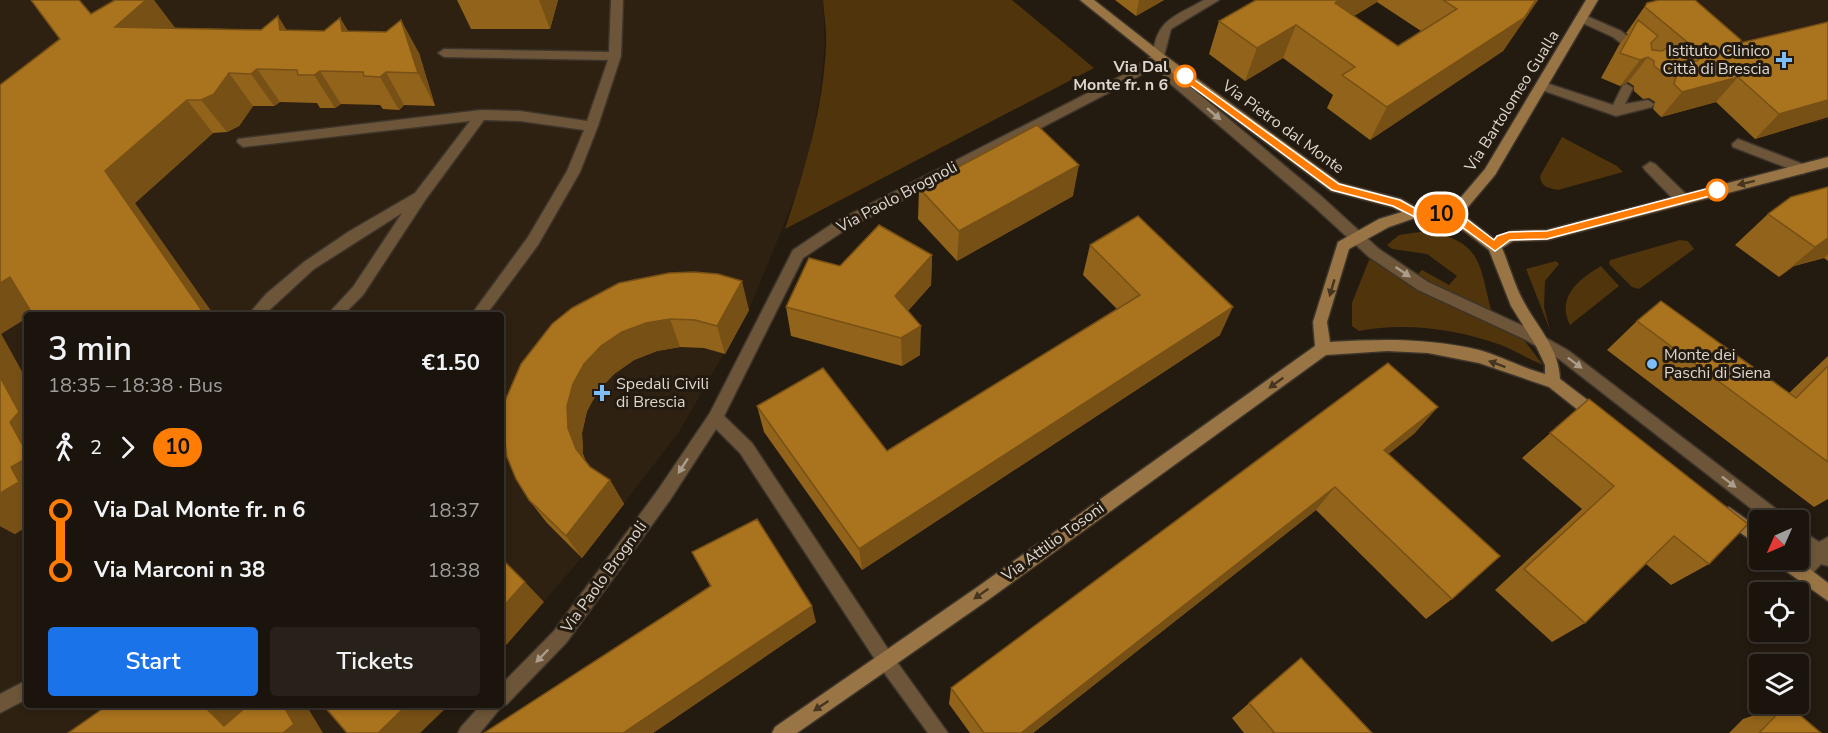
<!DOCTYPE html>
<html lang="en">
<head>
<meta charset="utf-8">
<style>
  body { margin:0; font-family:"Nunito Sans",sans-serif; background:#27211a; color:#f1f3f6; height:100vh; display:flex; flex-direction:column; font-size:22px; white-space:nowrap }
  * { box-sizing:border-box; margin:0 }
  p { font-size:20px; color:#9f9e9d }
  .icon { flex:none; width:33px; height:33px; fill:none; stroke:currentColor; stroke-width:2; stroke-linecap:round; stroke-linejoin:round }
  .map { position:relative; flex:1; overflow:hidden }
  .sheet { position:absolute; left:24px; top:312px; width:480px; height:396px; display:flex; flex-direction:column; background:#1a140c; border-radius:6px; box-shadow:0 3px 9px #0003,0 0 0 2px #38332d }
  .sheet>* { flex:none }
  .badge { padding:0 12px; border-radius:20px; font-size:21px; line-height:39px }
  .needle { width:39px; rotate:225deg }
  .tools { position:absolute; left:1749px; top:510px; display:grid; gap:12px }
  .tools a { display:grid; place-items:center; width:60px; height:60px; border-radius:6px; background:#1a140c; box-shadow:0 3px 9px #0003,0 0 0 2px #38332d; font-size:30px }
  .map>.badge { position:absolute; translate:-50% -50%; box-shadow:0 0 0 3px #fff }
  .legs { display:flex; align-items:center; gap:9px; height:66px; padding:0 24px; font-size:20px }
  .legs p { margin-inline-start:auto }
  .summary { display:flex; align-items:center; justify-content:space-between; height:102px; padding:0 24px }
  h1 { font-size:33px; font-weight:600; line-height:45px }
  .cta { display:flex; gap:12px; margin-top:auto; padding:12px 24px }
  .cta a { flex:1; height:69px; border-radius:6px; background:#1a73e8; color:#fff; font-size:24px; font-weight:600; line-height:69px; text-align:center }
  .cta a+a { background:#27211a; color:#f1f3f6 }
  ul { padding:0 24px; list-style:none }
  li { display:flex; align-items:center; gap:21px; height:60px; font-size:22px }
  li i { display:grid; place-items:center; width:9px; height:100%; margin:0 8px; background:currentColor }
  li i::after { content:''; width:15px; height:15px; margin:-8px; border:4px solid; border-radius:50%; background:#1a140c }
  li p { margin-inline-start:auto }
  li:first-child i { background:linear-gradient(#0000 50%,currentColor 0) }
  li:last-child i { background:linear-gradient(currentColor 50%,#0000 0) }
  .map>svg:first-child { display:block }
  .built { fill:#2e2111 }
  .green { fill:#4f340c }
  .lines { fill:none; stroke-linecap:round; stroke-linejoin:round }
  .lane-casing { stroke:#3d352b; stroke-width:3 }
  .street-casing { stroke:#3d352b; stroke-width:3 }
  .secondary-casing { stroke:#3d352b; stroke-width:3 }
  .lane { fill:#6c5538; fill-rule:evenodd }
  .street { fill:#6c5538; fill-rule:evenodd }
  .secondary { fill:#997545; fill-rule:evenodd }
  .wall { fill:#92631a; fill-rule:evenodd }
  .shaded-wall { fill:#775015 }
  .building { fill:#aa731e; stroke:#775015; stroke-width:1.5 }
  .oneway { fill:#ab9d8c }
  .oneway2 { fill:#463520 }
  .line-1 { fill:#ff7d04; stroke:#fff; stroke-width:1.5 }
  .poi-dot { fill:#7dbef9; stroke:#231a10; stroke-width:2 }
  .stop-1-dot { fill:#fff; stroke:#ff7d04; stroke-width:3 }
  .labels { text-anchor:middle; dominant-baseline:central; stroke-width:6; stroke-linejoin:round; paint-order:stroke }
  .poi-label { font-size:16px; fill:#ded8d1; stroke:#231a10; text-anchor:start }
  .stop-label { font-size:16px; font-weight:bold; fill:#ded8d1; stroke:#231a10; text-anchor:end }
  .street-label { font-size:16px; fill:#ded8d1; stroke:#231a10 }
</style>
</head>
<body>
<div class="map">
<svg width="1828" height="733" viewBox="0 0 1828 733">
  <rect width="100%" height="100%" fill="#231a10"/>
  <path class="built" d="M0,0H823L825,45L820,95L805,173L749,310L679,432L585,554L501,651V315H27V705H450L421,733H0Z
    M1673,0H1828V120L1812,124Z"/>
  <path class="green" d="M823,0H1012L1094,68L785,229C805,170 823,109 826,46C827,31 824,15 823,0Z
    M1562,137L1617,166L1623,172L1558,190C1548,188 1541,187 1540,176Z
    M1427,231C1482,242 1479,263 1491,310H1486L1417,275L1422,270L1449,285L1457,276L1427,254L1392,249L1387,245L1399,235Z
    M1680,240L1688,241L1694,249L1639,289L1632,287L1609,264L1610,260Z
    M1369,260H1373L1420,292L1524,340L1543,365C1529,359 1515,351 1501,345C1456,329 1405,322 1359,331L1352,326V303Z
    M1556,261L1559,264L1545,281L1544,307L1550,330L1526,269Z
    M1601,266L1619,286L1570,325C1556,297 1579,279 1601,266Z"/>
  <g class="lines">
    <defs>
      <path id="lane" d="M611,0H623L621,56L598,126L580,172L538,245L486,315H471L528,237L567,171L584,130L520,121L484,120L426,199L363,295L343,315H327L353,287L402,213L314,269L264,315H248L266,294L304,262L348,232L415,193L470,121L243,147L237,142L238,139L481,110L520,111L587,121L608,60L444,57L438,53L444,49L609,52Z
        M1582,14L1621,31L1644,49V55H1636L1613,37L1578,21V15Z
        M1159,53L1163,54L1175,74L1321,196L1379,249L1428,282L1534,331L1569,351L1784,515L1786,520H1766L1559,359L1524,339L1418,290L1369,257L1311,204L1166,80L1153,57Z
        M1543,82L1613,105L1623,85L1627,84L1633,88L1625,104L1648,100L1654,104L1652,107L1616,116L1539,89L1537,86L1539,83Z
        M1738,139L1808,166L1810,169L1803,174L1733,147L1732,144Z
        M1650,162L1655,164L1687,195L1689,199L1687,203H1677L1645,170L1643,167Z
        M1798,528L1819,542L1828,537V566L1821,564L1808,578L1802,580L1796,578L1794,572L1808,554L1798,546Z
        M27,680V699L0,713V694Z"/>
      <path id="street" d="M1204,0H1219L1171,29L1163,60L1133,80L845,230L803,258L724,416L752,443L892,655L948,733H928L880,667L740,453L716,429L670,500L566,643L507,704L502,706L480,733H458L461,727L481,705H501V685L554,631L658,490L710,413L793,250L835,222L1125,74L1153,55C1156,19 1176,16 1204,0Z"/>
      <path id="secondary" d="M1080,0H1094L1163,54L1340,183L1401,199L1417,208L1450,210L1485,169L1586,0H1598L1495,175L1462,214L1494,239L1512,231L1547,230L1828,157V167L1547,240L1513,241L1502,248C1510,267 1515,287 1525,304C1539,329 1559,349 1560,379L1602,411L1605,416L1602,421L1597,423L1592,421L1549,387L1479,363L1428,353L1387,351L1326,355L988,600L797,733H772L775,727L976,588L1315,346L1313,322L1338,242L1379,219L1402,212L1392,207L1331,191L1155,60ZM1415,218L1450,220L1489,250L1511,306L1536,346L1545,365V374C1522,368 1501,356 1479,350C1429,338 1381,339 1330,342L1327,322L1349,249L1389,227Z
        M1729,507L1760,529V547L1723,520L1721,515L1723,510Z
        M1777,560H1798L1828,583V601L1779,566Z"/>
    </defs>
    <use href="#lane" class="lane-casing"/>
    <use href="#street" class="street-casing"/>
    <use href="#secondary" class="secondary-casing"/>
    <use href="#lane" class="lane"/>
    <use href="#street" class="street"/>
    <use href="#secondary" class="secondary"/>
  </g>
  <path class="wall" d="M457,0H558L550,29H471Z
    M1115,0H1164L1136,16Z
    M1256,0H1538L1503,51L1370,140L1327,108L1333,95L1283,58L1245,81L1209,54L1219,21ZM1377,2L1421,31L1398,46L1354,16Z
    M1647,3L1740,43L1828,117L1755,139L1716,102L1661,117L1653,109L1655,102L1649,98L1643,99L1634,91V86L1628,82L1620,86L1601,78L1619,45L1628,34L1626,33L1629,29Z
    M91,14L176,28L324,31L340,18L348,31L419,53L435,106L404,105L399,110L383,109L380,105L341,104L335,108H320L317,103L280,102L274,106H253L239,126L227,132L213,133L135,203L33,315H27L1,334L27,381V526L15,534L0,526V85Z
    M1828,187V261L1824,258L1794,266L1779,277L1735,245L1768,214Z
    M919,188L1073,196L957,261L918,219Z
    M1090,245L1220,335L862,570L764,432L757,406L887,451L1117,309L1083,275Z
    M932,255L931,285L908,311L920,355L902,366L791,336L786,307L840,266Z
    M749,310L725,354L704,348L680,347L657,351L634,360L614,374L598,391L587,411L582,433L583,454L586,462L590,467L610,480L624,504L582,558L547,523L529,500L552,324Z
    M1637,321L1789,393L1828,356V499L1814,507L1607,350Z
    M1589,399L1709,564L1671,585L1646,564L1585,623L1552,642L1495,590L1582,509L1522,458Z
    M1415,433L1388,454L1452,599L1426,619L1316,510L1033,733H970L949,704L951,688Z
    M692,552L816,622L653,733H484L710,586Z
    M1301,658L1372,733H1244L1232,718Z
    M1787,704L1821,733H1729L1743,719Z"/>
  <path class="shaded-wall" d="M146,0H154L176,29L115,27Z
    M539,0H558L550,29Z
    M1139,0H1164L1136,16Z
    M1339,0H1378L1377,2L1321,36L1335,3Z
    M1536,0H1538L1503,51L1370,140L1387,107Z
    M278,16L299,50L280,30Z
    M340,18L360,52L342,31Z
    M401,20L419,53L435,106L418,73Z
    M1296,25L1283,58L1245,81L1257,48Z
    M1648,57L1628,82L1620,86L1640,60Z
    M257,69L280,102L274,106L251,74Z
    M320,71L341,104L335,108L314,75Z
    M386,72L404,105L399,110L380,77Z
    M229,73L253,106L239,126L227,132L201,100Z
    M1738,77L1716,102L1661,117L1682,92Z
    M187,100L213,133L135,203L214,315H205L105,171Z
    M1828,100V117L1755,139L1779,114Z
    M1079,165L1073,196L957,261L959,231Z
    M1828,238V254L1824,258L1794,266L1779,277L1815,247Z
    M932,255L931,285L895,325V296Z
    M10,277L47,306L32,315H27V318L1,334L27,381V453L10,422L0,377V283Z
    M742,281L749,310L725,354L717,326Z
    M1233,307L1220,335L862,570L859,549Z
    M670,319L680,347L657,351L634,360L614,374L598,391L587,411L582,433L583,454L591,474L576,449L568,428L567,406L573,384L584,364L601,346L622,332L646,323Z
    M921,326L920,355L902,366L901,338Z
    M1438,407L1415,433L1362,475L1384,450Z
    M27,458V526L15,534L0,526V493L11,467Z
    M610,480L624,504L582,558L566,536Z
    M1335,487L1316,510L1033,733H1021Z
    M525,582L544,602L501,651V609Z
    M812,606L816,622L653,733H623Z
    M203,705H249L224,726Z
    M283,705H306L323,733H283Z
    M407,705H449L420,733H378Z"/>
  <path class="building" d="M31,0H79L91,14L115,0H146L115,27L261,30L278,16L280,30L324,31L340,18L342,31L386,32L401,20L418,73L386,72L380,77L364,76L363,72L320,71L314,75H298L297,70L257,69L251,74L229,73L214,94L201,100H187L105,171L205,315H33L10,277L0,283V85L60,39Z
    M1256,0H1339L1335,3L1398,46L1457,9L1443,0H1536L1524,18L1387,107L1342,75L1355,67L1296,25L1257,48L1219,21Z
    M1659,0H1695L1741,40L1740,43L1828,22V100L1779,114L1738,77L1682,92L1674,84L1676,77L1670,73H1663L1654,66V61L1648,57L1640,60L1620,53L1638,20L1658,36L1651,43L1652,50L1662,51L1670,46L1689,61H1697L1701,57L1698,51L1645,7L1647,3Z
    M1037,125L1079,165L959,231L919,188Z
    M1828,187V238L1815,247L1768,214L1791,197Z
    M1138,216L1233,307L859,549L757,406L823,368L887,451L1140,295L1090,245Z
    M879,225L932,255L895,296L921,326L901,338L786,307L809,258L840,266Z
    M694,272L718,274L742,281L717,326L695,320L670,319L646,323L622,332L601,346L584,364L573,384L567,406L568,428L576,449L590,467L610,480L566,536L529,500L516,479L507,457L501,410L521,364L552,324L572,308L619,283L669,273Z
    M1661,301L1796,398L1828,366V462L1637,321Z
    M1388,363L1438,407L1384,450L1500,556L1452,599L1335,487L1021,733H984L951,688Z
    M0,377L19,412L10,422L27,453V458L11,467L19,482L0,493Z
    M1589,399L1748,524L1709,564L1674,536L1585,623L1524,569L1614,486L1550,433Z
    M757,519L812,606L623,733H484L711,586L692,552Z
    M504,561L525,582L501,609V564Z
    M1301,658L1372,733H1273L1274,732L1249,703Z
    M1787,704L1821,733H1759Z
    M108,705H203L224,726L248,705H283L294,724L283,733H68Z
    M323,705H407L378,733H347Z"/>
  <defs><path id="oneway-solid" d="M-6-.8H1V-3.2L6.5 0L1 3.2V.8H-6Z" transform="scale(1.5)"/></defs>
  <g class="oneway">
    <use href="#oneway-solid" transform="translate(1214 114) rotate(40)"/>
    <use href="#oneway-solid" transform="translate(1403 272) rotate(34)"/>
    <use href="#oneway-solid" transform="translate(1575 363) rotate(37)"/>
    <use href="#oneway-solid" transform="translate(683 466) rotate(123)"/>
    <use href="#oneway-solid" transform="translate(1729 482) rotate(38)"/>
    <use href="#oneway-solid" transform="translate(542 656) rotate(134)"/>
  </g>
  <g class="oneway2">
    <use href="#oneway-solid" transform="translate(1746 183) rotate(166)"/>
    <use href="#oneway-solid" transform="translate(1332 288) rotate(106)"/>
    <use href="#oneway-solid" transform="translate(1497 364) rotate(-160)"/>
    <use href="#oneway-solid" transform="translate(1276 383) rotate(144)"/>
    <use href="#oneway-solid" transform="translate(981 594) rotate(145)"/>
    <use href="#oneway-solid" transform="translate(821 706) rotate(146)"/>
  </g>
  <path class="line-1" d="M1185,73L1339,184L1400,200L1416,209L1457,212L1494,240L1497,236L1509,232L1547,231L1717,186L1722,190L1717,194L1547,239L1510,240L1495,251L1451,219L1415,217L1393,206L1332,190L1182,79V74Z"/>
  <g class="poi-dot">
    <path d="M1781 51h6v6h6v6h-6v6h-6v-6h-6v-6h6z"/>
    <circle cx="1652" cy="364" r="6"/>
    <path d="M599 384h6v6h6v6h-6v6h-6v-6h-6v-6h6z"/>
  </g>
  <g class="stop-1-dot">
    <circle cx="1185" cy="76" r="10"/>
    <circle cx="1717" cy="190" r="10"/>
  </g>
  <g class="labels">
    <g class="poi-label">
      <text x="1770" y="51" text-anchor="end">Istituto Clinico<tspan x="1770" dy="18">Città di Brescia</tspan></text>
      <text x="1664" y="355">Monte dei<tspan x="1664" dy="18">Paschi di Siena</tspan></text>
      <text x="616" y="384">Spedali Civili<tspan x="616" dy="18">di Brescia</tspan></text>
    </g>
    <g class="stop-label">
      <text x="1168" y="67">Via Dal<tspan x="1168" dy="18">Monte fr. n 6</tspan></text>
    </g>
    <g class="street-label">
      <text transform="translate(1512 101) rotate(-58)">Via Bartolomeo Gualla</text>
      <text transform="translate(1283 127) rotate(36)">Via Pietro dal Monte</text>
      <text transform="translate(897 197) rotate(-28)">Via Paolo Brognoli</text>
      <text transform="translate(1053 542) rotate(-36)">Via Attilio Tosoni</text>
      <text transform="translate(604 577) rotate(-54)">Via Paolo Brognoli</text>
    </g>
  </g>
</svg>
<div class="tools">
<a><svg class="needle" viewBox="-14 -14 28 28"><path d="M0-13l5 13h-10z" fill="#e53935"/><path d="M0 13l5-13h-10z" fill="#9f9e9d"/></svg></a>
<a><svg class="icon" aria-label="locate" viewBox="0 0 24 24"><circle cx="12" cy="12" r="6"/><path d="M12 2v4M12 18v4M2 12h4M18 12h4"/></svg></a>
<a><svg class="icon" aria-label="layers" viewBox="0 0 24 24"><path d="M12 4l9 5-9 5-9-5zM3 14l9 5 9-5"/></svg></a>
</div>
<b class="badge" style="left:1441px;top:214px;background:#ff7d04;color:#111">10</b>
<section class="sheet">
<div class="summary"><div><h1>3 min</h1><p>18:35 – 18:38 · Bus</p></div><b>€1.50</b></div>
<div class="legs"><svg class="icon" aria-label="walk" viewBox="0 0 24 24"><circle cx="13" cy="4" r="2"/><path d="M13 8l-2 6 4 7M11 14l-3 7M7 12l3-4h3l4 4"/></svg>2<svg class="icon" aria-label="forward" viewBox="0 0 24 24"><path d="M9 5l7 7-7 7"/></svg><b class="badge" style="background:#ff7d04;color:#111">10</b></div>
<ul>
<li><i style="color:#ff7d04"></i><b>Via Dal Monte fr. n 6</b><p>18:37</p></li>
<li><i style="color:#ff7d04"></i><b>Via Marconi n 38</b><p>18:38</p></li>
</ul>
<div class="cta"><a>Start</a><a>Tickets</a></div>
</section>
</div>
</body>
</html>
